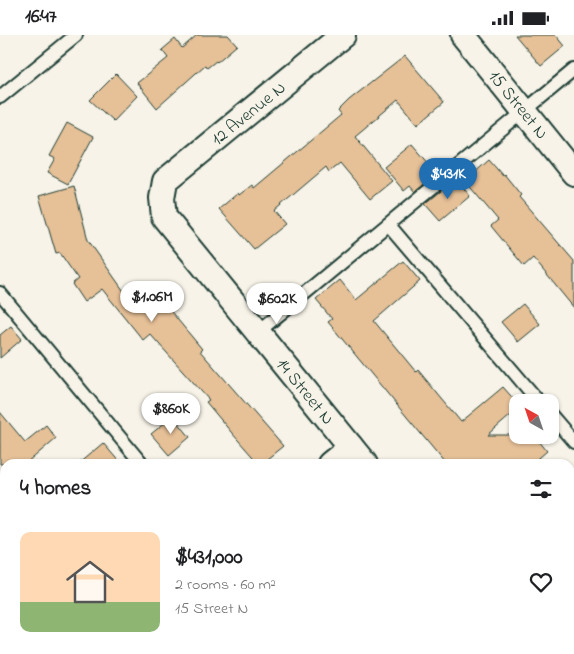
<!DOCTYPE html>
<html lang="en">
<head>
<meta charset="utf-8">
<style>
	:root { --surface:#fff; --page:#f2f2f2; --text:#202124; --muted:#757577; --accent:#1f6fb2 }
	body { margin:0; font-family:"Indie Flower",sans-serif; background:var(--page); color:var(--text); height:100vh; display:flex; flex-direction:column; font-size:19px; white-space:nowrap }
	* { box-sizing:border-box; margin:0 }
	p { font-size:16px; color:var(--muted) }
	.icon { flex:none; width:28px; height:28px; fill:none; stroke:currentColor; stroke-width:2; stroke-linecap:round; stroke-linejoin:round }
	.map { position:relative; flex:1; overflow:hidden }
	.details { position:absolute; left:0px; top:424px; width:575px; height:196px; display:flex; flex-direction:column; background:var(--surface); border-radius:15px 15px 0 0; box-shadow:0 1px 4px #0004 }
	.details>* { flex:none }
	.needle { width:32px; rotate:320deg }
	.tools { position:absolute; left:509px; top:359px; display:grid; gap:10px }
	.tools a { display:grid; place-items:center; width:50px; height:50px; border-radius:10px; background:var(--surface); box-shadow:0 1px 4px #0004; font-size:25px }
	.price { position:absolute; translate:-50% -42px; padding:0 11px; border-radius:18px; background:#fff; color:#222; font-size:16px; line-height:32px; filter:drop-shadow(0 1px 2px #0008) }
	.price::after { content:''; position:absolute; left:50%; top:30px; width:15px; height:11px; margin-left:-8px; background:inherit; clip-path:polygon(0 0,100% 0,50% 100%) }
	.price.selected { background:var(--accent); color:#fff }
	ul { padding:0; list-style:none }
	li { display:flex; align-items:center; gap:15px; height:125px; padding:0 20px }
	li span { display:grid; place-items:center; flex:none; width:140px; height:100px; border-radius:10px; color:#555 }
	li>.icon { margin-inline-start:auto }
	span .icon { width:60px; height:60px; fill:#fffc; stroke-width:1 }
	li b { font-size:21px }
	h2 { display:flex; justify-content:space-between; align-items:center; height:60px; padding:0 20px; font-size:21px }
	.status { display:flex; justify-content:space-between; align-items:center; height:35px; padding:0 25px; background:var(--surface); direction:ltr }
	.status svg { height:14px; fill:currentColor }
	.map>svg:first-child { display:block }
	.building { fill:#e6c097; stroke:#1f3d34 }
	.lines { fill:none; stroke-linecap:round; stroke-linejoin:round }
	.lane-casing { stroke:#1f3d34; stroke-width:16 }
	.street-casing { stroke:#1f3d34; stroke-width:28 }
	.secondary-casing { stroke:#1f3d34; stroke-width:31 }
	.lane { stroke:#f7f3e8; stroke-width:12 }
	.street { stroke:#f7f3e8; stroke-width:24 }
	.secondary { stroke:#f7f3e8; stroke-width:28 }
	.labels { text-anchor:middle; stroke-width:5; stroke-linejoin:round; paint-order:stroke }
	.street-label { font-size:18px; fill:#1f3d34; stroke:#f7f3e8 }
</style>
</head>
<body>
<div class="status"><b>16:47</b><svg viewBox="0 0 49 12"><path d="M0 12V9h3v3zM5 12V6h3v6zM10 12V3h3v9zM15 12V0h3v12zM26 1h20v11H26zM47 4h2v5h-2z"/></svg></div>
<div class="map">
<svg width="574" height="619" viewBox="0 0 574 619">
	<rect width="100%" height="100%" fill="#f7f3e8"/>
	<filter id="ink" filterUnits="userSpaceOnUse"><feTurbulence type="fractalNoise" baseFrequency=".02" numOctaves="2"/><feDisplacementMap in="SourceGraphic" scale="10" xChannelSelector="R" yChannelSelector="G"/><feConvolveMatrix kernelMatrix="1 2 1 2 8 2 1 2 1" color-interpolation-filters="sRGB"/></filter>
	<g filter="url(#ink)">
		<path class="building" d="M197,0H228L237,10L217,27L216,26L207,33L205,30L157,73L137,48L168,23L162,15L175,4L182,13Z
			M515,0H556L565,11L541,31Z
			M405,21L444,67L418,89L398,65L355,101L392,146L370,164L340,128L329,137L326,132L274,176L285,189L254,214L219,174L238,158L239,160L252,150L254,153L341,80L338,76L349,65Z
			M116,39L137,61L113,86L90,65Z
			M67,88L93,102L68,149L47,138L55,124L49,121Z
			M412,109L437,138L415,157L410,151L404,156L384,132Z
			M489,125L503,141L504,139L521,160L519,162L574,226V273L533,223L524,231L491,191L498,185L465,146Z
			M456,144L470,161L440,186L425,169Z
			M74,151L88,205L130,265L149,250L202,314L200,316L283,411L261,429H259L231,397L206,367L209,365L150,299L143,305L102,254L84,267L72,249L78,244L60,218L56,219L39,161Z
			M403,226L420,246L374,286L416,337L418,335L461,387L503,352L518,369V374L488,400H534L547,416L532,429H446L328,287L332,284L316,265L340,245L356,265Z
			M523,269L540,289L518,307L501,287Z
			M11,291L22,304L0,323V300Z
			M0,377L25,407L46,390L56,403L26,429H0Z
			M173,381L190,402L169,420L151,399Z
			M103,408L121,429H78Z"/>
		<g class="lines">
			<defs>
				<path id="lane" d="M0,62L76,0
					M388,189L540,368
					M0,258L142,429
					M258,297L574,35
					M550,379L574,407
					M297,615L300,619"/>
				<g id="street">
					<path id="s1" d="M343,0L165,146L162,163L164,182L365,429"/>
					<path id="s2" d="M463,0L574,138"/>
					<path d="M330,429L351,412"/>
					<path d="M523,615L526,619"/>
					<path d="M102,619L107,615"/>
				</g>
				<path id="secondary" d="M0,534L5,540
					M68,615L71,619"/>
			</defs>
			<use href="#lane" class="lane-casing"/>
			<use href="#street" class="street-casing"/>
			<use href="#secondary" class="secondary-casing"/>
			<use href="#lane" class="lane"/>
			<use href="#street" class="street"/>
			<use href="#secondary" class="secondary"/>
		</g>
	</g>
	<g class="labels">
		<g class="street-label">
			<text dy="6" stroke="none"><textPath href="#s2" startOffset="89">15 Street N</textPath></text>
			<text transform="translate(248 78) rotate(-39)" y="6">12 Avenue N</text>
			<text dy="6" stroke="none"><textPath href="#s1" startOffset="491">14 Street N</textPath></text>
		</g>
	</g>
</svg>
<div class="tools">
<a><svg class="needle" viewBox="-14 -14 28 28"><path d="M0-13l5 13h-10z" fill="#e53935"/><path d="M0 13l5-13h-10z" fill="#757577"/></svg></a>
</div>
<b class="price selected" style="left:448px;top:165px">$431K</b>
<b class="price" style="left:152px;top:288px">$1.06M</b>
<b class="price" style="left:277px;top:290px">$602K</b>
<b class="price" style="left:171px;top:400px">$860K</b>
<section class="details">
<h2>4 homes<svg class="icon" aria-label="filters" viewBox="0 0 24 24"><path d="M4 7h16M4 17h16"/><circle cx="9" cy="7" r="2"/><circle cx="15" cy="17" r="2"/></svg></h2>
<ul>
<li><span style="background:linear-gradient(#ffd9b3 70%,#8fb573 0)"><svg class="icon" aria-label="home" viewBox="0 0 24 24"><path d="M3 11l9-7 9 7M6 9v11h12V9"/></svg></span><div><b>$431,000</b><p>2 rooms · 60 m²</p><p>15 Street N</p></div><svg class="icon" aria-label="heart" viewBox="0 0 24 24"><path d="M12 20l-8-8c-3-5 5-10 8-4 3-6 11-1 8 4z"/></svg></li>
</ul>
</section>
</div>
</body>
</html>
